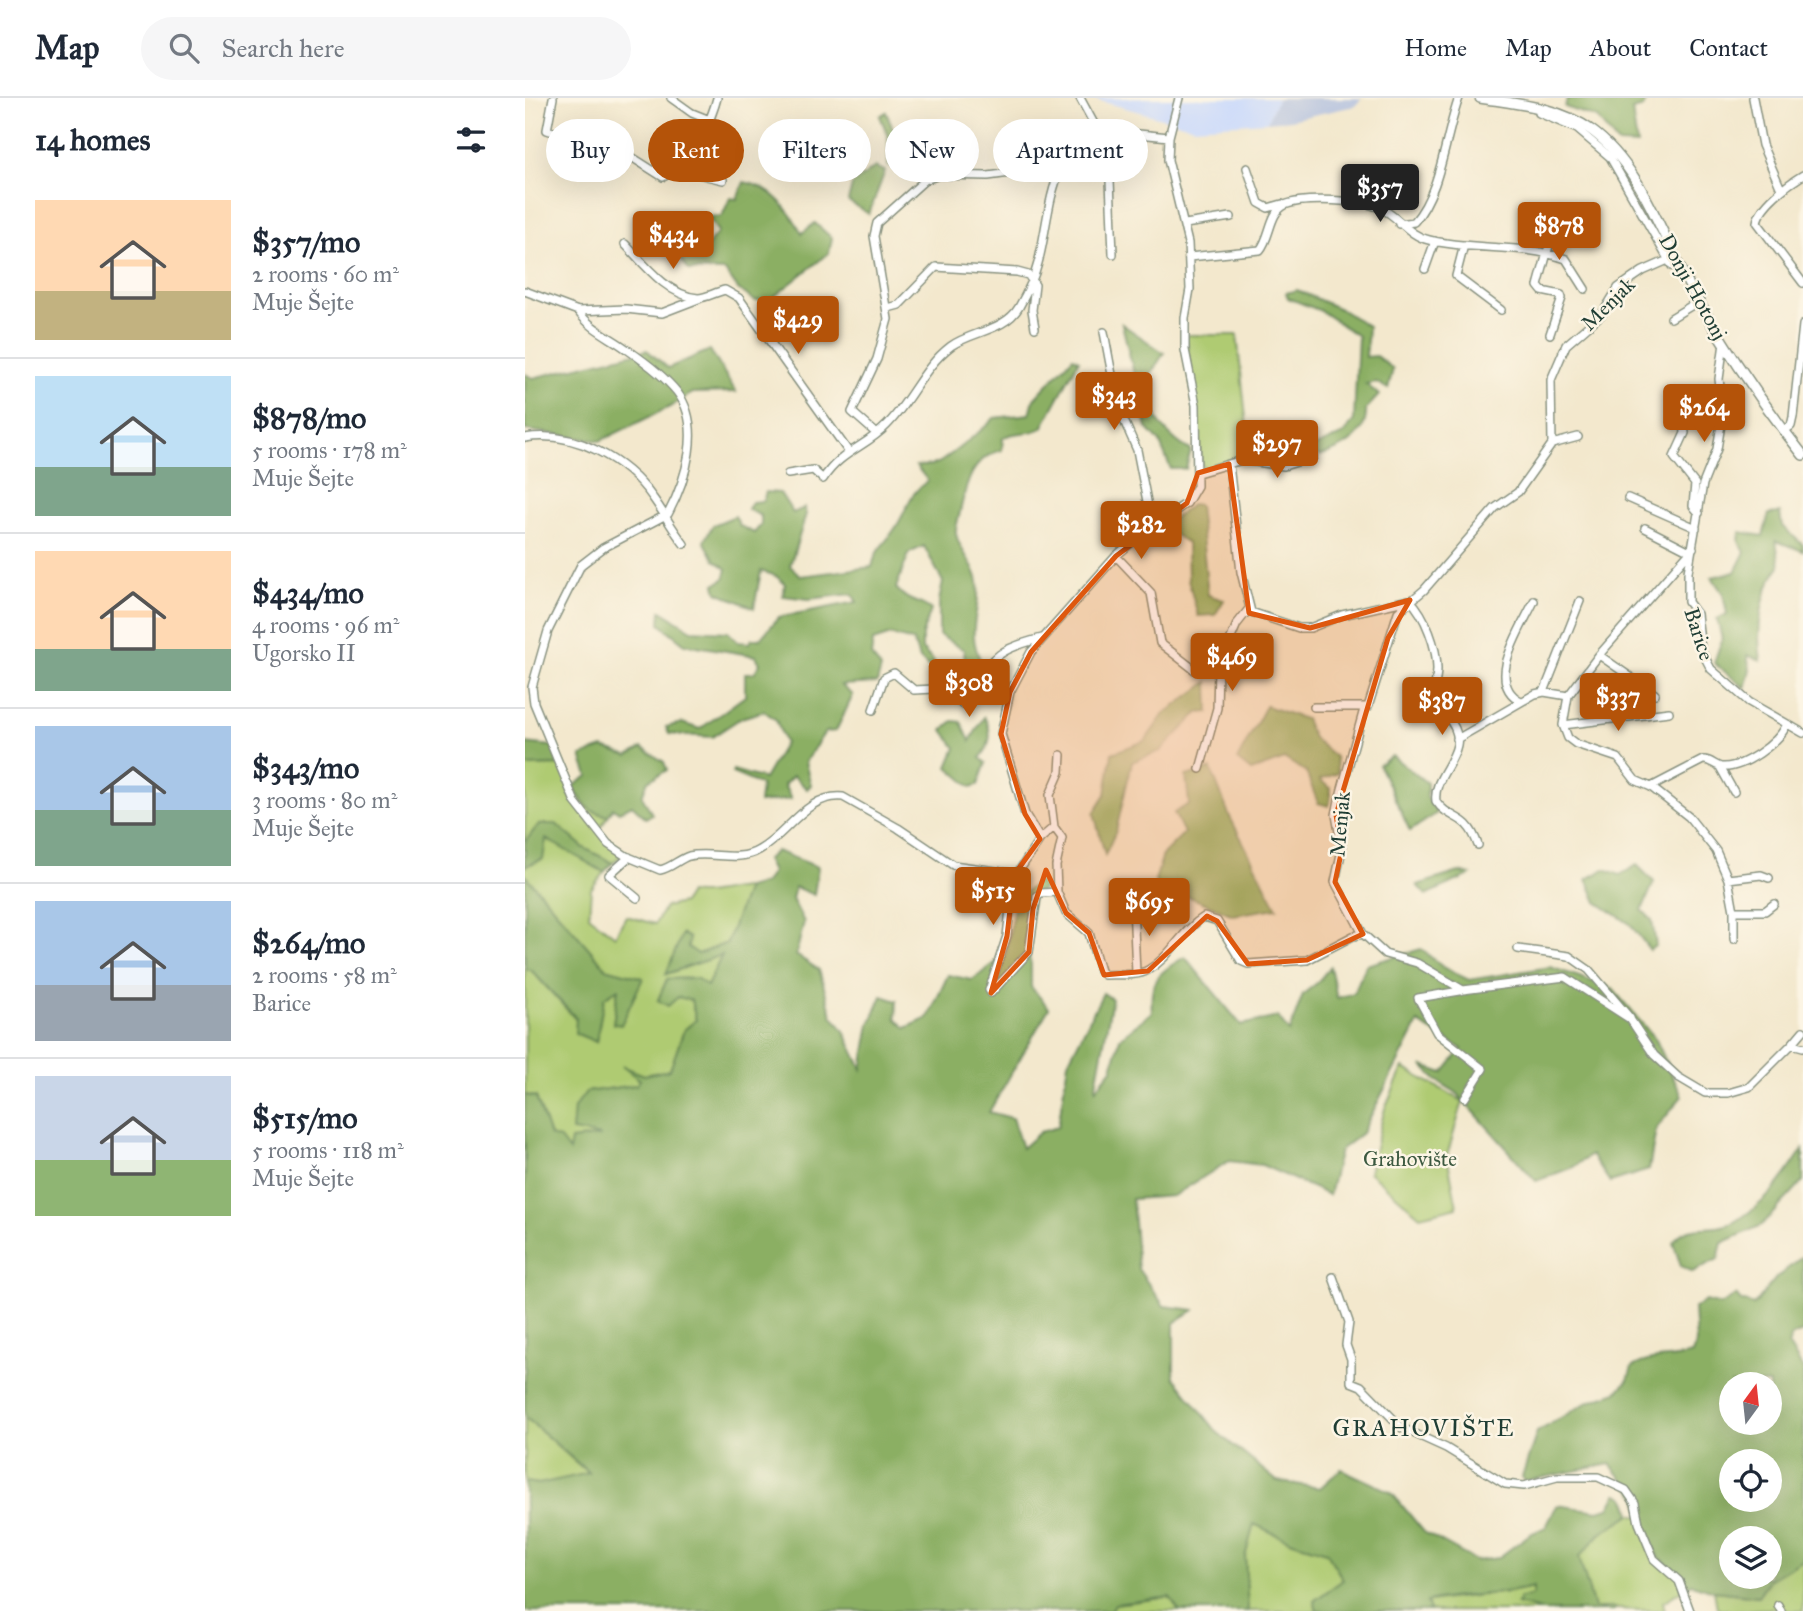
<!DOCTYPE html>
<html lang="en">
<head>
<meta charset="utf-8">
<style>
	:root { --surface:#fff; --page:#f6f6f7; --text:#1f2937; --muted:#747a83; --line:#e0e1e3; --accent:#b45309 }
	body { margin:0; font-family:"IM FELL Great Primer",serif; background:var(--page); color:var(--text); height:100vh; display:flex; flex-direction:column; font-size:26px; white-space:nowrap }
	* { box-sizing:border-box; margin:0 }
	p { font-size:23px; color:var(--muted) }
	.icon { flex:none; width:38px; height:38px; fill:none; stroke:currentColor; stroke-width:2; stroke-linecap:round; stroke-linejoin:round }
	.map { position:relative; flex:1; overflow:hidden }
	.drawer { display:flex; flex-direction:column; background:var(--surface); width:525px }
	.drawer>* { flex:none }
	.banner { position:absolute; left:21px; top:21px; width:665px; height:63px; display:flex; gap:14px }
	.needle { width:46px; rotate:15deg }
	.buttons { position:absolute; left:1194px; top:1274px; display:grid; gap:14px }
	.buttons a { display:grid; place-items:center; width:63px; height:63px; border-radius:50%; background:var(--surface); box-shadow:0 7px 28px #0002; font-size:35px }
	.price { position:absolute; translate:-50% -60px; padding:0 16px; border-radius:7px; background:var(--accent); color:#fff; font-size:23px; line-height:46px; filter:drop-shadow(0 2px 4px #0008) }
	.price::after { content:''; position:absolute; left:50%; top:42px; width:21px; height:16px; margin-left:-10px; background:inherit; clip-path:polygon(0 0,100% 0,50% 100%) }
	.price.selected { background:#222; color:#fff }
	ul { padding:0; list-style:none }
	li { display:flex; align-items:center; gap:21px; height:175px; padding:0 35px }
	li+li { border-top:2px solid var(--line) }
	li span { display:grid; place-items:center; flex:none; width:196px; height:140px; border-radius:0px; color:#555 }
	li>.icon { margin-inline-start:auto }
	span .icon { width:84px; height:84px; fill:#fffc; stroke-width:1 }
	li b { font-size:30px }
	h2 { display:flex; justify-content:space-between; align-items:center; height:84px; padding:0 35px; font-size:30px }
	.tag { padding:0 24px; border-radius:32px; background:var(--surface); box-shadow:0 7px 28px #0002; font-size:24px; line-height:63px }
	.tag.selected { background:var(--accent); color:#fff }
	header { display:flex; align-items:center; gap:42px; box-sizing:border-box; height:98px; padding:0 35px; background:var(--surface); border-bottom:2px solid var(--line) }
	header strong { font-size:33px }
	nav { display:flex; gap:38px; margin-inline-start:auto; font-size:24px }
	.search { width:490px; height:63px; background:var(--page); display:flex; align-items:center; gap:18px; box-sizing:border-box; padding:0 24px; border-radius:38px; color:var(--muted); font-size:26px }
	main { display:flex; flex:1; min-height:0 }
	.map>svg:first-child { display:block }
	.built { fill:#cddbfa }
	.industrial { fill:#b9c5de }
	.green { fill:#afcb72; stroke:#678453; stroke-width:2 }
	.forest { fill:#8baf64; stroke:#55764c; stroke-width:2; fill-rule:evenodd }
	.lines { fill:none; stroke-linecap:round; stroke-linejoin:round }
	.minor-casing { stroke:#899280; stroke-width:10 }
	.major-casing { stroke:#899280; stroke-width:12 }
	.minor { stroke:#fff; stroke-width:7 }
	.major { stroke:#fff; stroke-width:9 }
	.marked { fill:#de580e; fill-opacity:0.2; stroke:#de580e; stroke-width:5; stroke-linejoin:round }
	.labels { text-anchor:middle; stroke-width:5; stroke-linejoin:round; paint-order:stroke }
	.street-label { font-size:21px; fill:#1f3d34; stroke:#fcf5e5 }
	.park-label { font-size:21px; fill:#3c5940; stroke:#fcf5e5 }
	.quarter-label { font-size:24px; letter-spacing:2px; fill:#1f3d34; stroke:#fcf5e5 }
</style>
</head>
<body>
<header>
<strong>Map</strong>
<div class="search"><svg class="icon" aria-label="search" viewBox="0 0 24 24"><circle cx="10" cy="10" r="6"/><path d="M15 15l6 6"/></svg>Search here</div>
<nav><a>Home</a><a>Map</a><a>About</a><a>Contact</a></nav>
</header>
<main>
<section class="drawer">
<h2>14 homes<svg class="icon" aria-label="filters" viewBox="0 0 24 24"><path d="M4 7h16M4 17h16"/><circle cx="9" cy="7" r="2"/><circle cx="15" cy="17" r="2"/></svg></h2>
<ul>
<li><span style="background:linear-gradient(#ffd9b3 65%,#c2b280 0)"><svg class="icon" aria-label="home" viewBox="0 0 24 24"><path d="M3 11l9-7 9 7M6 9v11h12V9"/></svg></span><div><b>$357/mo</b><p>2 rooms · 60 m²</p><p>Muje Šejte</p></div></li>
<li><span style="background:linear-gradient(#bfe0f5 65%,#7fa58c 0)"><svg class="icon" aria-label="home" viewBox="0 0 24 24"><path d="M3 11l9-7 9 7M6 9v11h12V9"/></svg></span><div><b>$878/mo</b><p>5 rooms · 178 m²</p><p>Muje Šejte</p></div></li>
<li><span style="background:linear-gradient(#ffd9b3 70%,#7fa58c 0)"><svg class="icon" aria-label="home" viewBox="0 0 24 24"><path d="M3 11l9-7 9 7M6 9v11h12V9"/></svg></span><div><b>$434/mo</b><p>4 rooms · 96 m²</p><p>Ugorsko II</p></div></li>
<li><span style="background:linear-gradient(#a9c7e8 60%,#7fa58c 0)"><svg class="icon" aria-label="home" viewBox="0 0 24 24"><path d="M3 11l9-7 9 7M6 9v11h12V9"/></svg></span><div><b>$343/mo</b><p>3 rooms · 80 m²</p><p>Muje Šejte</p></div></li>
<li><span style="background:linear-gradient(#a9c7e8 60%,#9aa5b1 0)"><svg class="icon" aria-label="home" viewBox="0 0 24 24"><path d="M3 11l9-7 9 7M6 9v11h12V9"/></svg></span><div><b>$264/mo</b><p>2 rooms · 58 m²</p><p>Barice</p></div></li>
<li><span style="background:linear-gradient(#c9d6e8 60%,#8fb573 0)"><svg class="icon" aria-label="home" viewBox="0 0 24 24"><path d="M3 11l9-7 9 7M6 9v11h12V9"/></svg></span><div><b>$515/mo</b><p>5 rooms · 118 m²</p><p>Muje Šejte</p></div></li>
</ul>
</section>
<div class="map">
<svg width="1278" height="1513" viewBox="0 0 1278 1513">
	<rect width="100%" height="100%" fill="#fcf5e5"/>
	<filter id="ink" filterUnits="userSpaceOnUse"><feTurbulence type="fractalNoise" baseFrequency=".0143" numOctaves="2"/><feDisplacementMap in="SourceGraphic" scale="14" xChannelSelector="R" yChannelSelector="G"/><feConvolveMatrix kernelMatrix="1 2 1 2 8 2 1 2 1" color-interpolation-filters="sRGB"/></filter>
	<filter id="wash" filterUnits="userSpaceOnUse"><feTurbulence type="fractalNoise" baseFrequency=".00686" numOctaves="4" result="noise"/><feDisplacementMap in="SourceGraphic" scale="28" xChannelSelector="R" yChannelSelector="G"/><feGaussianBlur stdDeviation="1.57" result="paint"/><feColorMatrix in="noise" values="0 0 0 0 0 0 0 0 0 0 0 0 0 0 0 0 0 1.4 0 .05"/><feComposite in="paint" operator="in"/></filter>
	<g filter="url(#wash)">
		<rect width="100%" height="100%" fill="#f3e8cd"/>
		<path class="built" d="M564,0H753L742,24L669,29Z"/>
		<path class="industrial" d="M753,0H837L830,8L765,22L742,24Z"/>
		<path class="green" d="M661,237H712L725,357L679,370L676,366Z
			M34,667L65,712L83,718L73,733L98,756L88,765L59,750L31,726H14L0,744V668Z
			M20,740L79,774L66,791L64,818L90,838L101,818L130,826L140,809L158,805L164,795C180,799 203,791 222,790L202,845L173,856L163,849L157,836L142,876L197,856L182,889L171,880L142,881L133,902L153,899L166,902L171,922L159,932L145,972L119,977L100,970L115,982L111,987L61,994L80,1038L44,1054L25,1038L11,999L0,997V871L6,872L71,944L79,900L93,891L88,926L117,880L81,871L0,778V768L18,761Z
			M878,970L938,1003L922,1058L932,1109L895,1118L844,1074L860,1010Z
			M0,1319L64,1376L14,1386L0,1384Z
			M1106,1416L1117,1419L1133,1458L1159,1480L1162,1489L1138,1504L1140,1513L1069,1510L1054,1459L1075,1436Z
			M728,1425L765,1443L802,1454L818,1482L789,1503L792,1513H723L720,1459Z
			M1278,1462V1513H1260L1259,1510L1206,1513L1192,1510L1189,1493L1233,1498L1244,1482Z
			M1009,1489L1008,1497L992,1506L1019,1513H905L901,1505C937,1497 973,1498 1009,1489Z
			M645,1499L654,1513H586L589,1506Z"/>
		<path class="forest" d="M1042,0H1120L1119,9L1107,12L1112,47L1093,46L1072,20L1040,9Z
			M361,14L368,31L445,34L443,70L373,72L363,68V38L355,18Z
			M350,69L360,73L344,116L323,103L327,87Z
			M219,84C247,88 264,112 277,135L290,125L307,140L304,155L246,201L230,203L213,191L200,173L164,172L151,155L179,152L193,134L183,119L197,118L205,100L212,101Z
			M772,192L815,211L843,228L841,259L851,258L868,271L863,291L851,284L841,286L854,297L841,311C843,339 817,351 794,358L784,351L819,336L829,322L833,238L796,213L763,200L761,195Z
			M597,226L639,255L623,280C632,293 626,303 631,317C634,329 655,348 666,352L661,371H646L634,343L622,330Z
			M122,252L143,270L185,252L211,294L167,295L145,309L75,343L0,332V276L8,280Z
			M548,259L554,262L517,330C504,338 489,332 478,340L477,352C446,360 441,387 435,414C434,420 430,429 431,435C433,452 451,467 453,484C456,514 440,531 456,563L442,592L439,552L414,537V503L418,484L399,448L384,455L371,490C385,507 394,501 406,512L397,537V551L409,564L404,570L394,560L388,543L366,537L348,543L346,558L356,570L352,585L316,587L328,597L311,633L300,634L280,664L286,687L282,691L268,678L259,687L266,701L234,705L236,687L207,675L208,672L239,681L260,645L251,622L239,613L216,620L187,639L144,636L141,629L157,625L175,631L220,598V575H229L235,566L231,558L160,546L135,526L136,513L167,532L203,534L213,544L224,545L227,541H235L254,519L332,504L327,496L284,501L258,498L260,486L251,478L236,473L229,510L192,494L190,486L199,481L202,471L190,462L179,443L188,427L210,418L215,428L229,435L236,427V418L223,411L227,404L238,403L241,394L255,395L268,415L279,410L281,416L265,468L276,478L347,469C352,448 358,449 369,432C382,414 383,395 403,383L391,368C397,368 407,368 413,365C421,361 465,326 469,320L505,316L509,301Z
			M667,406L674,407L683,497L699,502L690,517L673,518L663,482L662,445L638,429Z
			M1255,415L1257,428L1278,447V453L1251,443L1255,468C1236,491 1231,533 1236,562L1222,557L1225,572L1220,590L1189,565L1197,541L1192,521L1202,516L1198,496L1187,479L1210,474L1220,454L1214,444L1215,434L1238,438L1244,416Z
			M683,584L684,614L673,615L636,653L607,664L591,733L580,757L569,715L581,696L587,655L620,643L639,616Z
			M741,608L780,621L788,640L810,659L813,675L795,682L806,691L804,708L793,705L781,674L760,661L726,673L712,662Z
			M459,619C468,633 466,648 455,660L461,665L453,687L446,689L423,669L431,650L418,632L428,623L436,624L445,643Z
			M0,645L27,648L34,667L0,668Z
			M78,650L103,658L117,650L139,664L142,672L123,683L117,698L127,716L121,720L107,707L94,714L88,710L83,718L65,712L47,689L63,678L56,658Z
			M867,658L902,685V699L912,715L885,733L854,667Z
			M686,671L705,719L752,810L708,817L665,799L641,796L630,783L638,756L659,735L649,715L664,706L661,678Z
			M14,726H31L59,750L88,765L79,774L21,741L18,761L0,768V744Z
			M251,753L293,769L289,797L270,789L267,801L279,824L271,857L294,872L307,917L319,933L337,971L345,926L357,898L372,903L371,920L381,930L403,920L423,877L447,882L481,857L490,803L513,783L519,791L508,797L500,842L506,866V889L524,910L464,1014L487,1020L497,1050L515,1034L533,1029L543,964L578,895L587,901L570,992L587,971L595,940L627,914C624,882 633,874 660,859L716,927L753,919L764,934L778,896L792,885L805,869L812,900L829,895L841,867L896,851L919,870L944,882L1025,869L1087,890L1131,942L1157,998L1131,1031L1124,1072L1085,1084L1066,1057L1048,1069L1011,1083L932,995L911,982L898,968L918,975L937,951L893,925L837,1035L815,1052L804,1097L737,1067L704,1063L648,1098L607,1101L613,1171L639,1208L669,1212L649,1225V1279L693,1335L752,1383L795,1390L816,1371L866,1394L899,1434L951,1463L973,1460L1005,1436L1021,1429L1032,1407L1073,1413L1084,1410L1092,1396C1103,1399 1104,1406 1106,1416L1075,1436L1054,1459L1069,1510H1090L1089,1513H1019L992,1506L995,1500L1008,1497V1489C973,1498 937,1496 902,1504L905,1513H792L789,1503L818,1482L802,1454L765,1443L729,1426L720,1459L723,1513H654L645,1499L590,1506L586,1513H0V1384L14,1386L64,1375L0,1319V997L11,999L25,1038L35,1041L44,1053L46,1042L76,1038L47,1033L49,1010L61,994L111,987L115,982L97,968L119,977L145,972L159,932L171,922L166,902L153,899L143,908L133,902L142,881L171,880L182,888L197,857L141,876L157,836L164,840L163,849L173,856L202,845L222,790L240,785L247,774L241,762Z
			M1112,767L1129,784L1117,812L1127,822L1131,847L1125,852L1105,826L1072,804L1062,781L1080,771L1095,777Z
			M934,774L945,777L901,797L892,787Z
			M0,777L81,870L118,880L96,927L88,926L93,891L79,900L71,944L50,935L51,920L6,872L0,871Z
			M1278,1051V1083L1237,1127L1197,1145L1193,1161L1167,1174L1156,1168L1148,1144C1164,1122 1187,1135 1207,1125C1241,1107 1258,1082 1278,1051Z
			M1278,1158V1234L1267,1238L1263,1247L1278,1271V1462L1244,1482L1233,1498L1189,1493L1167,1486L1162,1489L1159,1480L1133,1458L1122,1437L1112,1398L1085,1366L1000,1383L997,1379L1012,1334L1063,1304L1092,1294L1103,1282L1107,1269C1126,1258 1146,1262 1167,1256L1171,1244L1169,1210L1181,1203L1196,1207L1211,1197L1216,1203L1229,1207L1251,1180ZM1206,1286H1244V1325H1206ZM1206,1363H1244V1402H1206ZM1206,1440H1244V1479H1206Z"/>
	</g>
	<g filter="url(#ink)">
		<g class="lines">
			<defs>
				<path id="minor" d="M28,0L22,32C40,40 60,25 75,49H91L138,79C144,75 152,73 158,68C170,59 188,16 192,0
					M146,0L167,15L187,23
					M555,0L574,35
					M1228,0L1237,47L1256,91
					M1014,9V15L1052,31L1085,59L1147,168L1156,171
					M583,33L588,156
					M158,68L164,74L198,82
					M722,70L734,105L743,110L757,106
					M1278,77C1263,86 1235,107 1232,124L1278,185
					M660,126L706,119
					M874,126L889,124C916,94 920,38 934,0
					M100,146C119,166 143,198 173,200C181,200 191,194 200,192L214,200L323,353
					M939,147L931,178L976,212
					M664,159L735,152C746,139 744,115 760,107C778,99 838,102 855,110C874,118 882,137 904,142C950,153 996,145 1041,161L1060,191
					M900,171L910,143
					M0,193L53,213L101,211L137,215L176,200
					M363,210L374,207L411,169L492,174L503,177L510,187L507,212L510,230
					M53,213C65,231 86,239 103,252C119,263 140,279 152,294C178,328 161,382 143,416L78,450L56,467L23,533L7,589L9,605L50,704L83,746L101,758L135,772C146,770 154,761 164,758C187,753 213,765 234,752C263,736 281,696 318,699L373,730L428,767L492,776L515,741L529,729L537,740L531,768L532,794L541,815L564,835L575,873L579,877C592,876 612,879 623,872C646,859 657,832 679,819L692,823L716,863L723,866L782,862L828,838L838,836
					M1146,220L1174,203
					M579,234L593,309L612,352L627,429
					M1025,236L1037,200L1036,197L1017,193L1013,188L1028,133
					M1199,245L1194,281L1198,314L1192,351L1178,386L1163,474V504L1172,516L1176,552L1186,571L1224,604L1278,635
					M1158,315L1160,335L1149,359L1170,386L1168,408L1174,415
					M1260,332L1266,328L1268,319L1278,227
					M352,336L327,314L352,261L363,221L349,138L352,125L400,82L414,77L463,78L516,71L542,58
					M0,340C48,332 101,361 128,400C139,415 147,431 159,446
					M1027,346L1053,339
					M704,366L716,474L726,514L774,530H785L817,517L884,502
					M673,375L717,362L759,368L788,359
					M263,376L288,372L298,381C316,353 341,349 362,327C386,303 398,269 426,248C447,233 480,233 494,209C502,195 509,181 513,165C526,119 522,44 583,33L644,39
					M1103,400L1171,430
					M1120,430L1165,453
					M1168,450L1074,557L1043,598L1038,627L1043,640L1051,646L1093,660L1110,682L1126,689L1164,719L1191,753L1203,781L1209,813V841
					M591,458L626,495L635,545L671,573L693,571
					M885,502C900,517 912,549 912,571C912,580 908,590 911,599C916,616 936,627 932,647C928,667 908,683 911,703C925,724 941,713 953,747
					M1074,557L1130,596
					M1019,594L1055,503
					M996,603C958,584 998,528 1009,503
					M789,609H843L873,514L899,492L970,410L993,394L1027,346L1026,282L1041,247L1077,216L1093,190L1118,173L1143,162
					M839,611L814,702L811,717L817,751L810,784L838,836L860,856L892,865L938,892L1040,879L1105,921L1129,957L1153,979L1180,995H1203L1224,989L1267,946L1278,949
					M348,612L359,580L369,575L389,592L410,591L440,607C470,564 458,555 517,540
					M1038,627L1144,614
					M932,641L1010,596L1019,594L1043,598
					M1195,669L1209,694
					M675,671L692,610L693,571L712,526L723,512
					M1126,689L1178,662C1186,661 1190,669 1198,669C1219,670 1253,645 1261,628
					M529,729L525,697L535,674L536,657
					M515,741L500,716L476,636L485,594L506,554L591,458L620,433L662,405L672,388L671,307L660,252V220L665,191L663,145L643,62L644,39L654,0
					M104,759L84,777L112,800
					M489,777L482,838L464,892L466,895L504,854L512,798L516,795L532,794
					M1203,781L1236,777L1244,780
					M608,806L611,875
					M1209,813H1240L1249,806
					M993,851L1044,858L1064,872L1105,920
					M935,893L893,900L912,935L958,971L940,1000
					M1267,946L1278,933
					M808,1179L824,1224L821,1247L826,1261V1284L836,1288L877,1330L921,1350L980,1386L999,1388L1032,1379H1073L1101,1392L1110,1405L1114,1425L1129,1461L1154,1483L1165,1513
					M1253,1507L1256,1513"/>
				<path id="major" d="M955,0C993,6 1034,9 1066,32C1117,69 1136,137 1165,189C1198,247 1236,304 1278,357"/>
			</defs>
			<use href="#minor" class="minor-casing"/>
			<use href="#major" class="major-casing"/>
			<use href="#minor" class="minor"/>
			<use href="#major" class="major"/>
		</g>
	</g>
	<path class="marked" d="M704,366L724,515L785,530L885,502L863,540L811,717L817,751L810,784L838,836L782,862L723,866L692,823L682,818L623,873L579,877L564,835L541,815L521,772L508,811L504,854L466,895L482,838L489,777L515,741L500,716L476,636L485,594L506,554L591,458L662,405L673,375Z"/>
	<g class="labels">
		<g class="street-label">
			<text transform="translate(1168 189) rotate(61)" y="7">Donji Hotonj</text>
			<text transform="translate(1083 206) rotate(-45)" y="7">Menjak</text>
			<text transform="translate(1174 536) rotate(72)" y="7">Barice</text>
			<text transform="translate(815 726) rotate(-85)" y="7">Menjak</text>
		</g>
		<g class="park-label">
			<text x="885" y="1068">Grahovište</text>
		</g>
		<g class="quarter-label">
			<text x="899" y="1338">GRAHOVIŠTE</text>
		</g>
	</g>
</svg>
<div class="buttons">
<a><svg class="needle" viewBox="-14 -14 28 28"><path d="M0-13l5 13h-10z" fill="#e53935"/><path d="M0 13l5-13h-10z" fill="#747a83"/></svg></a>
<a><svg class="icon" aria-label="locate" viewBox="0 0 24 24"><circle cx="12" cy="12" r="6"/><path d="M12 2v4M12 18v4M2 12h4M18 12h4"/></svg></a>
<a><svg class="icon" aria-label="layers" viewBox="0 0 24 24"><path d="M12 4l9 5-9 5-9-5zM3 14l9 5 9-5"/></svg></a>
</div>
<b class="price selected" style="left:855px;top:126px">$357</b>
<b class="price" style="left:1034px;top:164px">$878</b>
<b class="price" style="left:148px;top:173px">$434</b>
<b class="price" style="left:273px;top:258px">$429</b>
<b class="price" style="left:589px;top:334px">$343</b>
<b class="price" style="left:1179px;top:346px">$264</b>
<b class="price" style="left:752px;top:382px">$297</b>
<b class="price" style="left:616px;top:463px">$282</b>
<b class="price" style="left:707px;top:595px">$469</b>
<b class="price" style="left:444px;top:621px">$308</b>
<b class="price" style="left:1093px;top:635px">$337</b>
<b class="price" style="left:917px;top:639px">$387</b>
<b class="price" style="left:468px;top:829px">$515</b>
<b class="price" style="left:624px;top:840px">$695</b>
<div class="banner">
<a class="tag">Buy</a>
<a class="tag selected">Rent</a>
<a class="tag">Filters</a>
<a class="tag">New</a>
<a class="tag">Apartment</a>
</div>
</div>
</main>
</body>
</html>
